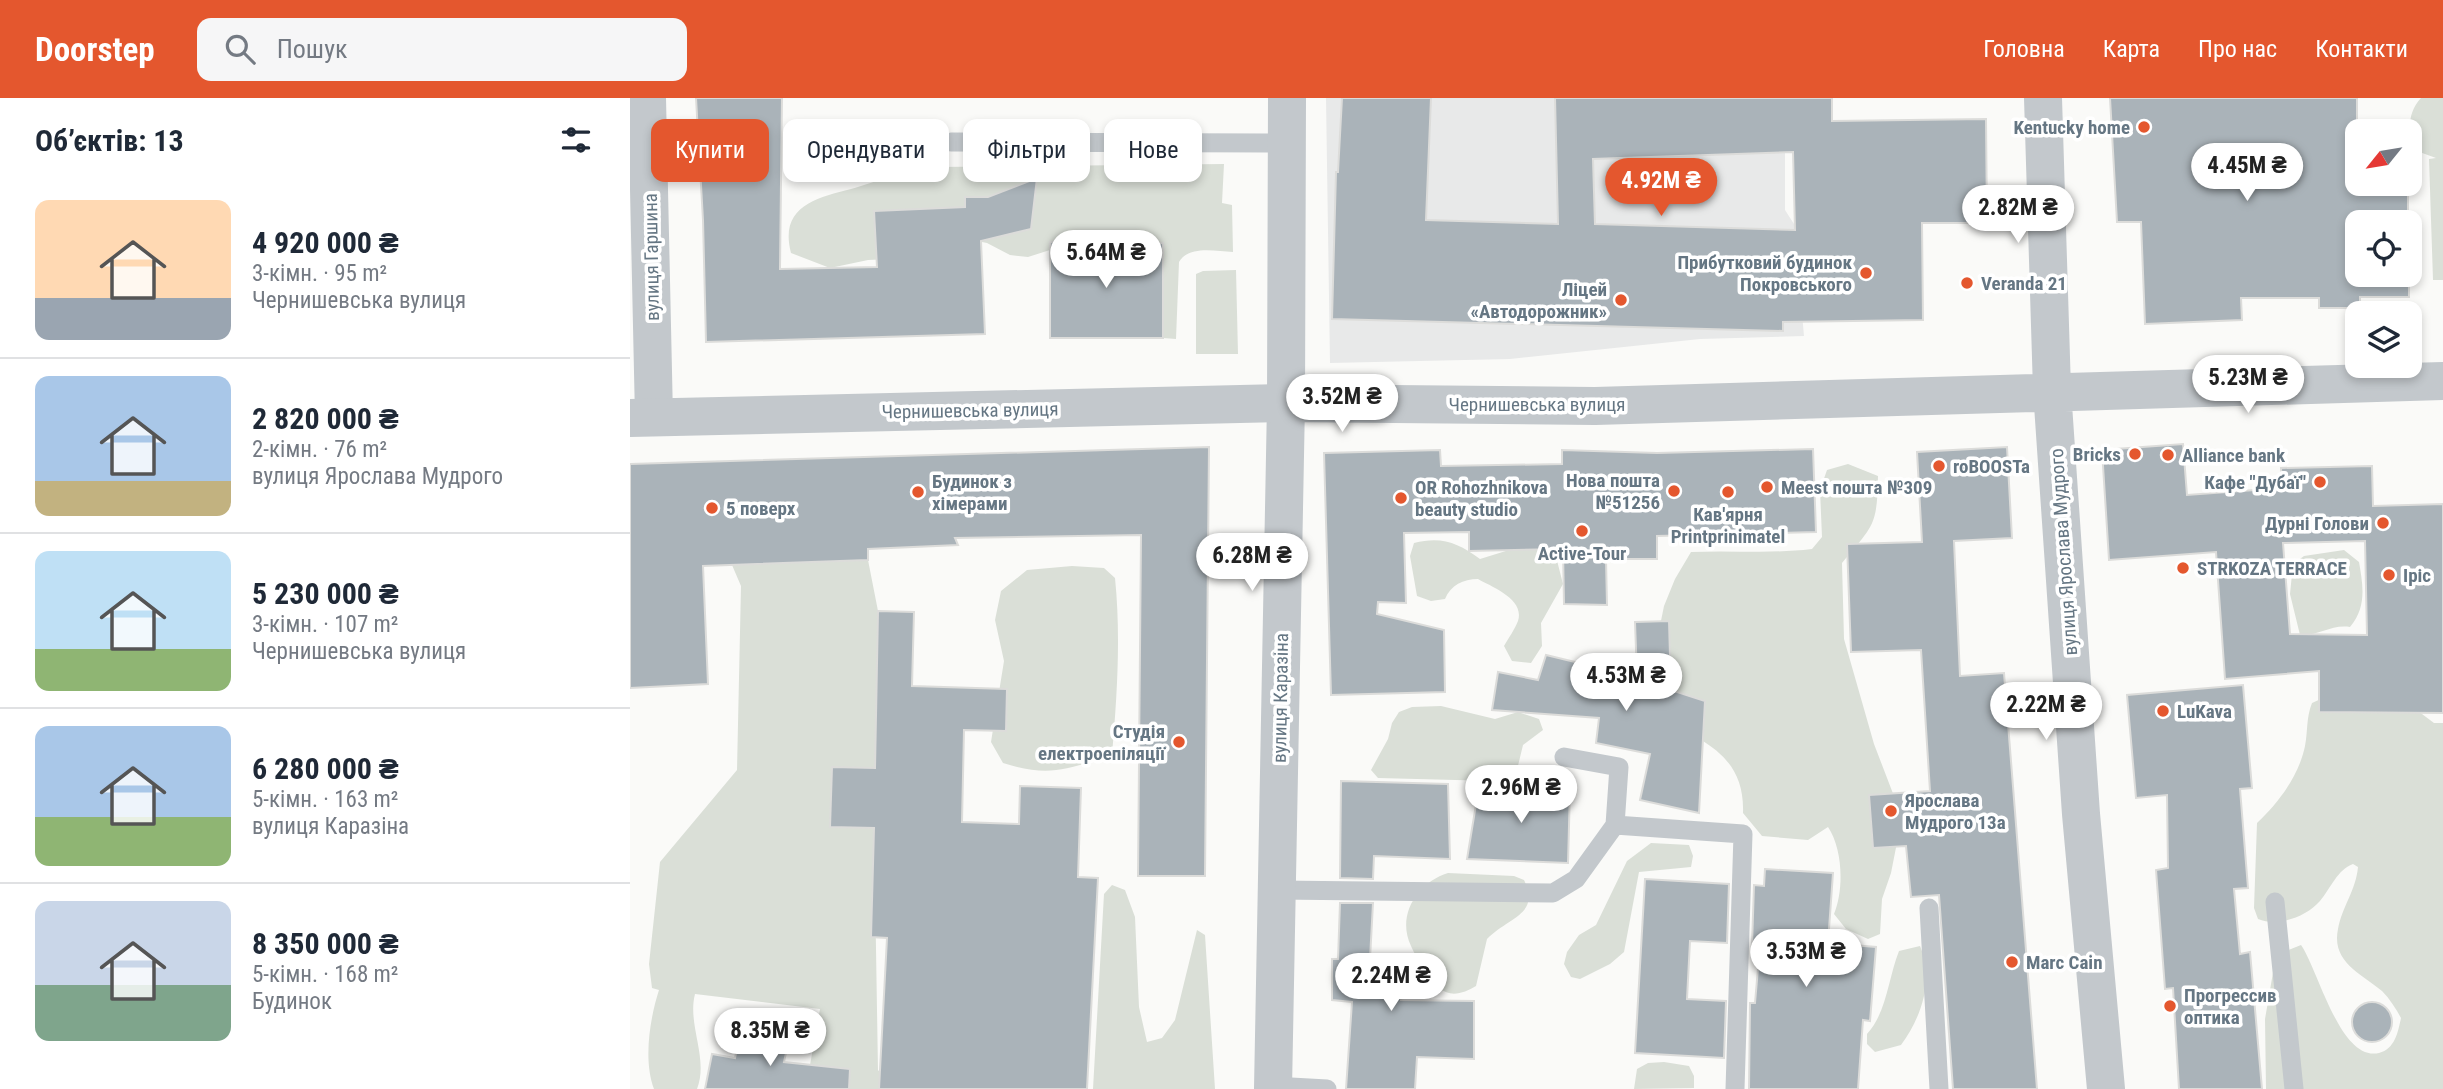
<!DOCTYPE html>
<html lang="uk">
<head>
<meta charset="utf-8">
<style>
	:root { --surface:#fff; --page:#f6f6f7; --text:#1f2937; --muted:#747a83; --line:#e0e1e3; --accent:#e4572e }
	body { margin:0; font-family:"Roboto Condensed",sans-serif; background:var(--page); color:var(--text); height:100vh; display:flex; flex-direction:column; font-size:26px; white-space:nowrap }
	* { box-sizing:border-box; margin:0 }
	p { font-size:23px; color:var(--muted) }
	.icon { flex:none; width:38px; height:38px; fill:none; stroke:currentColor; stroke-width:2; stroke-linecap:round; stroke-linejoin:round }
	.map { position:relative; flex:1; overflow:hidden }
	.panel { display:flex; flex-direction:column; background:var(--surface); width:630px }
	.panel>* { flex:none }
	.top-card { position:absolute; left:21px; top:21px; width:665px; height:63px; display:flex; gap:14px }
	.needle { width:46px; rotate:240deg }
	.controls { position:absolute; left:1715px; top:21px; display:grid; gap:14px }
	.controls a { display:grid; place-items:center; width:77px; height:77px; border-radius:14px; background:var(--surface); box-shadow:0 4px 10px #0003; font-size:35px }
	.price { position:absolute; translate:-50% -60px; padding:0 16px; border-radius:24px; background:#fff; color:#222; font-size:23px; line-height:46px; filter:drop-shadow(0 2px 4px #0008) }
	.price::after { content:''; position:absolute; left:50%; top:42px; width:21px; height:16px; margin-left:-10px; background:inherit; clip-path:polygon(0 0,100% 0,50% 100%) }
	.price.current { background:var(--accent); color:#fff }
	ul { padding:0; list-style:none }
	li { display:flex; align-items:center; gap:21px; height:175px; padding:0 35px }
	li+li { border-top:2px solid var(--line) }
	li span { display:grid; place-items:center; flex:none; width:196px; height:140px; border-radius:14px; color:#555 }
	li>.icon { margin-inline-start:auto }
	span .icon { width:84px; height:84px; fill:#fffc; stroke-width:1 }
	li b { font-size:30px }
	h2 { display:flex; justify-content:space-between; align-items:center; height:84px; padding:0 35px; font-size:30px }
	.tag { padding:0 24px; border-radius:14px; background:var(--surface); box-shadow:0 4px 10px #0003; font-size:24px; line-height:63px }
	.tag.current { background:var(--accent); color:#fff }
	header { display:flex; align-items:center; gap:42px; box-sizing:border-box; height:98px; padding:0 35px; background:var(--accent); color:#fff }
	header strong { font-size:33px }
	nav { display:flex; gap:38px; margin-inline-start:auto; font-size:24px }
	.search { width:490px; height:63px; background:var(--page); display:flex; align-items:center; gap:18px; box-sizing:border-box; padding:0 24px; border-radius:14px; color:var(--muted); font-size:26px }
	main { display:flex; flex:1; min-height:0 }
	.map>svg:first-child { display:block }
	.built { fill:#e8e9e9 }
	.green { fill:#dadfd7 }
	.building { fill:#aab3b9; stroke:#dcdcda; stroke-width:2; fill-rule:evenodd }
	.lines { fill:none; stroke-linecap:round; stroke-linejoin:round }
	.service { stroke:#c3c8cc; stroke-width:19 }
	.minor { stroke:#c3c8cc; stroke-width:38 }
	.tertiary { stroke:#c3c8cc; stroke-width:38 }
	.poi-dot { fill:#e4572e; stroke:#fff; stroke-width:2.5 }
	.labels { text-anchor:middle; stroke-width:7; stroke-linejoin:round; paint-order:stroke }
	.poi-label { font-size:19px; font-weight:bold; fill:#657683; stroke:#fff; text-anchor:start }
	.street-label { font-size:19px; fill:#657683; stroke:#fff }
</style>
</head>
<body>
<header>
<strong>Doorstep</strong>
<div class="search"><svg class="icon" aria-label="search" viewBox="0 0 24 24"><circle cx="10" cy="10" r="6"/><path d="M15 15l6 6"/></svg>Пошук</div>
<nav><a>Головна</a><a>Карта</a><a>Про нас</a><a>Контакти</a></nav>
</header>
<main>
<section class="panel">
<h2>Об’єктів: 13<svg class="icon" aria-label="filters" viewBox="0 0 24 24"><path d="M4 7h16M4 17h16"/><circle cx="9" cy="7" r="2"/><circle cx="15" cy="17" r="2"/></svg></h2>
<ul>
<li><span style="background:linear-gradient(#ffd9b3 70%,#9aa5b1 0)"><svg class="icon" aria-label="home" viewBox="0 0 24 24"><path d="M3 11l9-7 9 7M6 9v11h12V9"/></svg></span><div><b>4 920 000 ₴</b><p>3-кімн. · 95 m²</p><p>Чернишевська вулиця</p></div></li>
<li><span style="background:linear-gradient(#a9c7e8 75%,#c2b280 0)"><svg class="icon" aria-label="home" viewBox="0 0 24 24"><path d="M3 11l9-7 9 7M6 9v11h12V9"/></svg></span><div><b>2 820 000 ₴</b><p>2-кімн. · 76 m²</p><p>вулиця Ярослава Мудрого</p></div></li>
<li><span style="background:linear-gradient(#bfe0f5 70%,#8fb573 0)"><svg class="icon" aria-label="home" viewBox="0 0 24 24"><path d="M3 11l9-7 9 7M6 9v11h12V9"/></svg></span><div><b>5 230 000 ₴</b><p>3-кімн. · 107 m²</p><p>Чернишевська вулиця</p></div></li>
<li><span style="background:linear-gradient(#a9c7e8 65%,#8fb573 0)"><svg class="icon" aria-label="home" viewBox="0 0 24 24"><path d="M3 11l9-7 9 7M6 9v11h12V9"/></svg></span><div><b>6 280 000 ₴</b><p>5-кімн. · 163 m²</p><p>вулиця Каразіна</p></div></li>
<li><span style="background:linear-gradient(#c9d6e8 60%,#7fa58c 0)"><svg class="icon" aria-label="home" viewBox="0 0 24 24"><path d="M3 11l9-7 9 7M6 9v11h12V9"/></svg></span><div><b>8 350 000 ₴</b><p>5-кімн. · 168 m²</p><p>Будинок</p></div></li>
</ul>
</section>
<div class="map">
<svg width="1813" height="991" viewBox="0 0 1813 991">
	<rect width="100%" height="100%" fill="#fafaf8"/>
	<path class="built" d="M696,0H1155V112L1164,126L1174,238L1070,241L880,261L700,265Z"/>
	<path class="green" d="M1791,0H1813V182H1803L1799,61L1806,60L1784,52C1778,34 1777,15 1791,0Z
		M594,66L592,105L602,107L603,154C585,153 559,147 549,164L546,241L533,240L532,145H442L398,159L380,157L357,145L342,142L260,161L238,162L200,170L161,155C149,109 185,100 221,91C233,88 246,82 258,81C276,80 296,83 307,69Z
		M606,172L608,256H566V176L573,173Z
		M1218,366L1248,378C1247,429 1244,426 1212,465L1214,541L1244,646L1272,719L1261,775L1252,801L1250,836L1238,841L1216,831L1204,816C1214,792 1213,751 1198,729L1178,742L1132,738L1113,715C1115,660 1077,644 1034,622L1020,577L1034,508L1045,481L1061,454C1102,452 1142,456 1182,451L1192,439L1190,392L1197,372Z
		M921,439L933,486L911,525L912,548L901,565L882,563L874,548C878,541 885,531 888,523C895,501 862,489 848,481C833,481 821,487 815,501L801,503L787,498L780,458L784,445C812,438 828,445 850,461Z
		M1714,452L1729,464C1733,487 1737,509 1720,529C1702,526 1689,538 1670,537L1660,496L1663,466L1674,458Z
		M238,462L248,513L244,727L248,973L262,961L323,991H189L192,968L180,967L190,911L65,896C57,927 79,960 67,991H24C13,962 20,920 29,892L22,890L19,866L30,764L107,672L111,488L102,467Z
		M442,468L474,470L485,480C491,539 487,599 482,657C437,671 420,680 373,665L361,644L374,563L365,522L371,493L397,472Z
		M1704,595L1784,610L1804,625H1813V991H1636L1635,921L1646,857L1671,847C1689,873 1710,964 1749,955C1765,951 1768,934 1771,920C1766,911 1760,901 1752,893C1732,876 1701,864 1708,831C1712,809 1726,792 1728,769L1723,766C1707,772 1701,790 1690,803C1676,819 1648,829 1628,821L1624,810L1627,725C1648,705 1669,678 1675,648C1678,633 1676,620 1682,605Z
		M811,608L865,621L888,614L909,621L913,632L893,647L886,676L864,683L748,680L741,672L758,641L762,625L769,614L782,609Z
		M1021,745L1059,747L1063,758L1061,769L1009,774L994,854L980,866L950,881L941,879L934,866L937,854L949,837L966,827L997,763Z
		M818,775L884,778L894,782C911,817 878,819 857,841L846,888C834,895 821,900 809,890C800,877 787,863 781,848C766,817 788,784 818,775Z
		M482,787L495,792L505,819L509,909L517,944L532,940L545,922L567,832L575,837L585,991H463L474,796Z
		M1290,848C1305,881 1291,920 1271,947L1245,954L1237,946V936C1257,914 1258,881 1269,853Z
		M1034,964L1059,968L1064,978V990L1004,991L1007,971L1018,965Z"/>
	<path class="building" d="M66,0H152L150,171L247,169L244,113L335,109V99H358L407,80L401,131L351,143L355,236L76,244L73,122Z
		M712,0H801L796,122L928,126L925,0H1202V23L1356,21L1357,125H1292L1293,222L1153,224V233L702,221L706,74H708ZM1163,54L1165,132L965,126L963,61Z
		M1480,0H1727V86H1778V124H1727V177H1779V199H1730V210H1689V200H1611L1612,222L1515,226L1511,124H1487Z
		M420,144L533,145V240H420Z
		M1553,346L1557,397L1652,390L1651,370L1742,368L1743,408L1813,406V615L1689,614V573L1595,581L1586,454L1479,462L1472,352ZM1735,443L1737,537L1660,536L1653,445Z
		M579,349L575,778H508L511,437L325,440L328,447L238,451V462L73,468L78,586L0,590V366Z
		M1377,349L1382,440L1324,443L1330,578L1374,575L1407,991H1323L1309,797L1281,799L1276,748L1243,750L1239,697L1300,693L1291,552L1221,554L1217,446L1292,444L1287,354Z
		M1183,351L1186,434L1027,438V461H976L977,507L934,506L933,451L839,453V434L774,435L776,505L748,504L747,516L814,532L815,594L701,597L694,355L810,352L811,368L932,366V352L1027,355Z
		M248,513L284,514L282,588L377,591L376,633L334,632L332,724L389,726L390,688L451,690L448,779L468,780L457,991H249L257,840L241,839L244,730L200,729L202,669L245,670Z
		M1039,523L1041,592L1075,603L1069,715L1010,702L1020,656L966,645L969,620L862,612L868,574L908,582L916,557L1007,579L1005,524Z
		M1613,587L1622,690L1610,691L1618,790L1604,791L1610,856L1620,854L1632,991H1549L1543,890L1535,891L1526,772L1538,770L1537,697L1506,700L1497,597Z
		M711,683L818,686L820,761L744,758L743,781L710,780Z
		M849,688L940,691L938,765L837,761Z
		M1135,771L1203,775L1198,845L1246,849L1240,923L1233,922L1228,991H1119L1120,905H1125L1130,847H1122L1124,787L1134,788Z
		M1015,781L1099,786L1097,845L1060,843L1057,901L1096,903L1094,960L1005,955Z
		M710,805H743L740,861H771V902L844,903V961L787,959L785,991H716L722,904L702,902V861H708Z
		M1722 924a20 20 0 1 1 40 0a20 20 0 1 1-40 0Z
		M111,930L159,941L154,964L220,971L219,991H75L82,956L105,960Z"/>
	<g class="lines">
		<path class="service" d="M321,44L657,45
			M934,659L989,669L985,727L1113,736L1105,991
			M647,792L923,795L946,781L985,727
			M1645,804L1664,991
			M1299,810L1309,991
			M643,988L697,991"/>
		<path class="minor" d="M17,0L24,319
			M643,991L656,305L657,0"/>
		<path class="tertiary" d="M1413,0L1422,292L1451,716L1476,991
			M0,320L656,305L965,308L1813,283"/>
	</g>
	<g class="poi-dot">
		<circle cx="1514" cy="29" r="7"/>
		<circle cx="1236" cy="175" r="7"/>
		<circle cx="1337" cy="185" r="7"/>
		<circle cx="991" cy="202" r="7"/>
		<circle cx="1505" cy="356" r="7"/>
		<circle cx="1538" cy="357" r="7"/>
		<circle cx="1309" cy="368" r="7"/>
		<circle cx="1690" cy="384" r="7"/>
		<circle cx="1137" cy="389" r="7"/>
		<circle cx="1044" cy="393" r="7"/>
		<circle cx="288" cy="394" r="7"/>
		<circle cx="1098" cy="394" r="7"/>
		<circle cx="771" cy="400" r="7"/>
		<circle cx="82" cy="410" r="7"/>
		<circle cx="1753" cy="425" r="7"/>
		<circle cx="952" cy="433" r="7"/>
		<circle cx="1553" cy="470" r="7"/>
		<circle cx="1759" cy="477" r="7"/>
		<circle cx="1533" cy="613" r="7"/>
		<circle cx="549" cy="644" r="7"/>
		<circle cx="1261" cy="713" r="7"/>
		<circle cx="1382" cy="864" r="7"/>
		<circle cx="1540" cy="908" r="7"/>
	</g>
	<g class="labels">
		<g class="poi-label">
			<text x="1500" y="36" text-anchor="end">Kentucky home</text>
			<text x="1222" y="171" text-anchor="end">Прибутковий будинок<tspan x="1222" dy="22">Покровського</tspan></text>
			<text x="1351" y="192">Veranda 21</text>
			<text x="977" y="198" text-anchor="end">Ліцей<tspan x="977" dy="22">«Автодорожник»</tspan></text>
			<text x="1491" y="363" text-anchor="end">Bricks</text>
			<text x="1552" y="364">Alliance bank</text>
			<text x="1323" y="375">roBOOSTa</text>
			<text x="1030" y="389" text-anchor="end">Нова пошта<tspan x="1030" dy="22">№51256</tspan></text>
			<text x="302" y="390">Будинок з<tspan x="302" dy="22">хімерами</tspan></text>
			<text x="1676" y="391" text-anchor="end">Кафе "Дубаї"</text>
			<text x="785" y="396">OR Rohozhnikova<tspan x="785" dy="22">beauty studio</tspan></text>
			<text x="1151" y="396">Meest пошта №309</text>
			<text x="96" y="417">5 поверх</text>
			<text x="1098" y="423" text-anchor="middle">Кав'ярня<tspan x="1098" dy="22">Printprinimatel</tspan></text>
			<text x="1739" y="432" text-anchor="end">Дурні Голови</text>
			<text x="952" y="462" text-anchor="middle">Active-Tour</text>
			<text x="1567" y="477">STRKOZA TERRACE</text>
			<text x="1773" y="484">Іріс</text>
			<text x="1547" y="620">LuKava</text>
			<text x="535" y="640" text-anchor="end">Студія<tspan x="535" dy="22">електроепіляції</tspan></text>
			<text x="1275" y="709">Ярослава<tspan x="1275" dy="22">Мудрого 13а</tspan></text>
			<text x="1396" y="871">Marc Cain</text>
			<text x="1554" y="904">Прогрессив<tspan x="1554" dy="22">оптика</tspan></text>
		</g>
		<g class="street-label">
			<text transform="translate(21 159) rotate(-91)" y="7">вулиця Гаршина</text>
			<text x="907" y="313">Чернишевська вулиця</text>
			<text transform="translate(340 312) rotate(-1)" y="7">Чернишевська вулиця</text>
			<text transform="translate(1433 454) rotate(-94)" y="7">вулиця Ярослава Мудрого</text>
			<text transform="translate(650 600) rotate(-89)" y="7">вулиця Каразіна</text>
		</g>
	</g>
</svg>
<div class="controls">
<a><svg class="needle" viewBox="-14 -14 28 28"><path d="M0-13l5 13h-10z" fill="#e53935"/><path d="M0 13l5-13h-10z" fill="#747a83"/></svg></a>
<a><svg class="icon" aria-label="locate" viewBox="0 0 24 24"><circle cx="12" cy="12" r="6"/><path d="M12 2v4M12 18v4M2 12h4M18 12h4"/></svg></a>
<a><svg class="icon" aria-label="layers" viewBox="0 0 24 24"><path d="M12 4l9 5-9 5-9-5zM3 14l9 5 9-5"/></svg></a>
</div>
<b class="price" style="left:1617px;top:105px">4.45M ₴</b>
<b class="price current" style="left:1031px;top:120px">4.92M ₴</b>
<b class="price" style="left:1388px;top:147px">2.82M ₴</b>
<b class="price" style="left:476px;top:192px">5.64M ₴</b>
<b class="price" style="left:1618px;top:317px">5.23M ₴</b>
<b class="price" style="left:712px;top:336px">3.52M ₴</b>
<b class="price" style="left:622px;top:495px">6.28M ₴</b>
<b class="price" style="left:996px;top:615px">4.53M ₴</b>
<b class="price" style="left:1416px;top:644px">2.22M ₴</b>
<b class="price" style="left:891px;top:727px">2.96M ₴</b>
<b class="price" style="left:1176px;top:891px">3.53M ₴</b>
<b class="price" style="left:761px;top:915px">2.24M ₴</b>
<b class="price" style="left:140px;top:970px">8.35M ₴</b>
<div class="top-card">
<a class="tag current">Купити</a>
<a class="tag">Орендувати</a>
<a class="tag">Фільтри</a>
<a class="tag">Нове</a>
</div>
</div>
</main>
</body>
</html>
